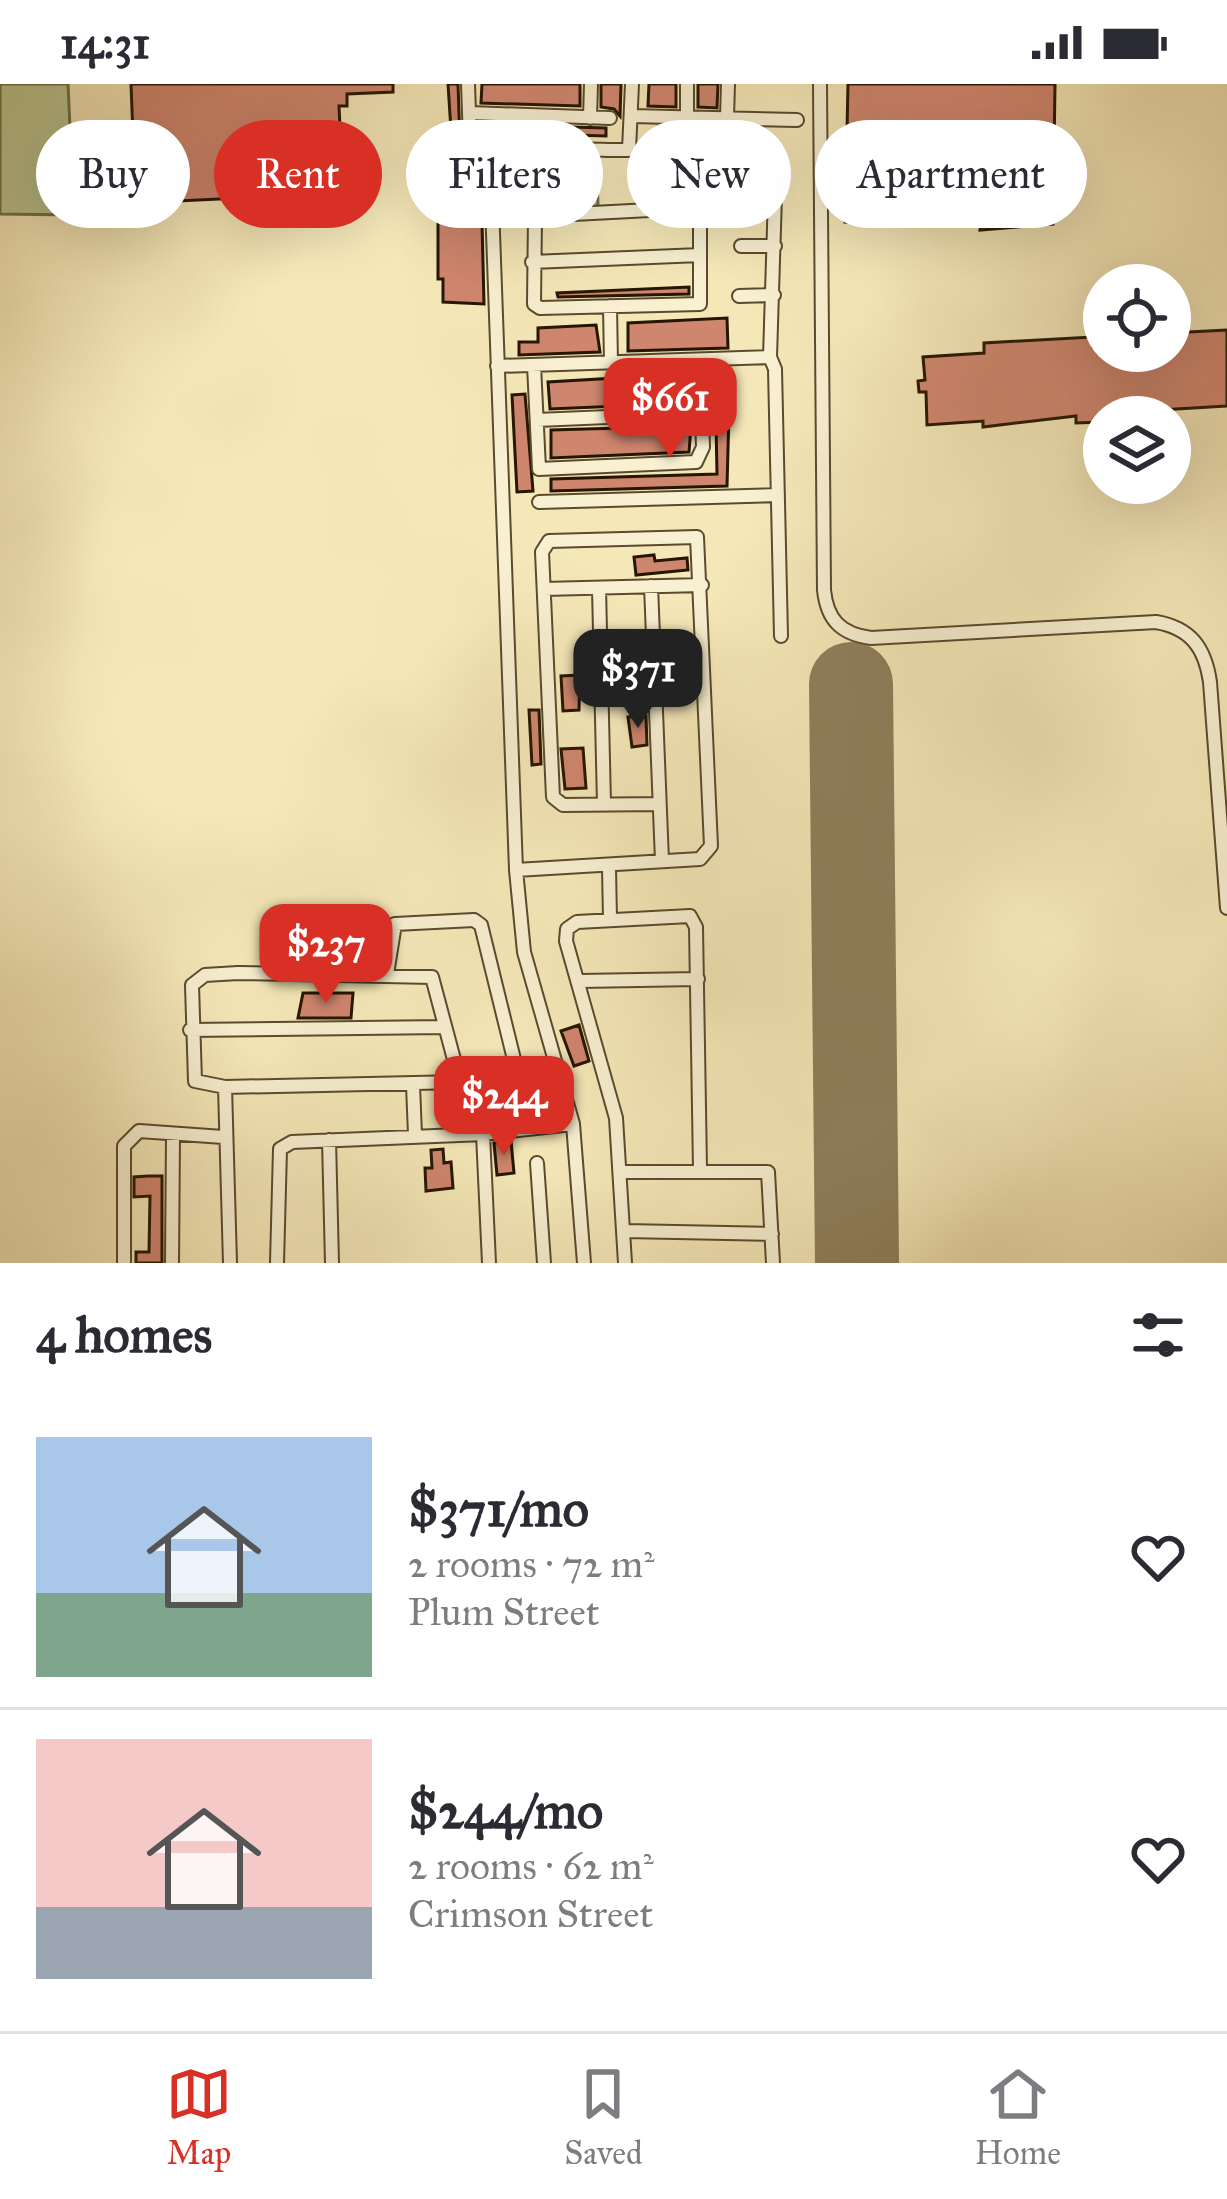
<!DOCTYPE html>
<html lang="en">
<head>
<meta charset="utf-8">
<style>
	:root { --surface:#fff; --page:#f7f7f7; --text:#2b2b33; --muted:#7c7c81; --line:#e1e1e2; --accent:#d93025 }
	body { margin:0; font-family:"IM FELL Great Primer",serif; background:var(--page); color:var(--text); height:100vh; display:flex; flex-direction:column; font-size:45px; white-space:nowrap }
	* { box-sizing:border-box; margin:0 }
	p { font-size:39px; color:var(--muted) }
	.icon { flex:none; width:66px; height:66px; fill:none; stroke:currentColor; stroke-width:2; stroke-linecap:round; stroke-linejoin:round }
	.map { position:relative; height:1179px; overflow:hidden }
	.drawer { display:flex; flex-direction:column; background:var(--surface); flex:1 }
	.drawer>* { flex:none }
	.top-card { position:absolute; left:36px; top:36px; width:1155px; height:108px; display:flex; gap:24px }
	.tools { position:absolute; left:1083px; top:180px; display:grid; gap:24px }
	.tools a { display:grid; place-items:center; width:108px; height:108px; border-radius:50%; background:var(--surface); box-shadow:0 12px 48px #0002; font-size:60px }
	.price { position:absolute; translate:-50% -102px; padding:0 27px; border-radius:24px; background:var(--accent); color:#fff; font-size:39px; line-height:78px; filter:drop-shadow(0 3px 6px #0008) }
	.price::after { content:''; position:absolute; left:50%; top:72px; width:36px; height:27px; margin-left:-18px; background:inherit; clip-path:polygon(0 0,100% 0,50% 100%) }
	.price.active { background:#222; color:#fff }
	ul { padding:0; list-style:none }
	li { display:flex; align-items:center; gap:36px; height:300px; padding:0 36px }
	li+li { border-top:3px solid var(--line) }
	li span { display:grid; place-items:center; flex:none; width:336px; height:240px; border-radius:0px; color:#555 }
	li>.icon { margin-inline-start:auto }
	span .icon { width:144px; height:144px; fill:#fffc; stroke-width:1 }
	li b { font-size:51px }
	h2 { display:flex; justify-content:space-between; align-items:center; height:144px; padding:0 36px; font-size:51px }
	.pill { padding:0 42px; border-radius:54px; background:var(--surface); box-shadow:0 12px 48px #0002; font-size:42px; line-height:108px }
	.pill.active { background:var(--accent); color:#fff }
	.status { display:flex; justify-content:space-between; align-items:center; height:84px; padding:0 60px; background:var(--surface); direction:ltr }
	.status svg { height:33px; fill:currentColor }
	.tab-bar { display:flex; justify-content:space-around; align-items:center; height:168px; border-top:3px solid var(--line); background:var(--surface); font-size:33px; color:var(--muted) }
	.tab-bar a { display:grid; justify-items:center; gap:6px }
	.tab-bar .active { color:var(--accent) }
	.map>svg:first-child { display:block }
	.green { fill:#bac690; stroke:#706e48; stroke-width:3 }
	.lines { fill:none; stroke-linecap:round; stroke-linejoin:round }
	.runway { stroke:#8e7f5c; stroke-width:84 }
	.building { fill:#cf866e; stroke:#261600; stroke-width:3 }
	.minor-casing { stroke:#5a4a2e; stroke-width:16 }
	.minor { stroke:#f8f0d1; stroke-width:12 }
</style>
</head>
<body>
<div class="status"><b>14:31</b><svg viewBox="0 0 49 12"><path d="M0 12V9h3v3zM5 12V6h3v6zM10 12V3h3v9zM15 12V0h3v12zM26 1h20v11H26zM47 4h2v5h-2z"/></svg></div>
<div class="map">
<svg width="1227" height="1179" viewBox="0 0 1227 1179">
	<rect width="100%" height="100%" fill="#f5e8b8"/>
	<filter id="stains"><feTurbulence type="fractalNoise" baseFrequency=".00167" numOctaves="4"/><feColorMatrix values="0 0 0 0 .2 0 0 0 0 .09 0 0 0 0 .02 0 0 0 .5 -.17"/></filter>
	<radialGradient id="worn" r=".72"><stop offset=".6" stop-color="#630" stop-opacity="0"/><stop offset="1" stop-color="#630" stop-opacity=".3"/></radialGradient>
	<path class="green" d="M0,0H68L74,131L0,130Z
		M597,87L598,122L531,123L530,88Z"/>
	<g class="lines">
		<path class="runway" d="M851,600L857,1179"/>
	</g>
	<path class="building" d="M131,0H393V8L347,10V22H339L343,109L178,117V107L167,108L165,69L148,63V51L133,52Z
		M448,0H458L462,118L476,126V138H482L484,220L443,218V195H438V62H452Z
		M482,0H580V22L481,19Z
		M601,0H621L620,32L614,25L601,23Z
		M649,0H676V23L648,22Z
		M698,0H718L717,24L698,23Z
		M848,0H1055L1053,140L980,146L981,139L845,138Z
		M481,41L499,42L498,74H481Z
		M536,42L606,44V52L536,50Z
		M658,43L746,45V53H658Z
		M689,203V210L558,213L557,209Z
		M727,234L728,264L628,267V239Z
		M596,241L600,268L519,271V258H538V244Z
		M1227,246V322L1109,329L1104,338L1076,339V332L983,343V337L927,341L926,308H919L918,297L925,296L923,273L984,269V259L1092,253L1093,263L1104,262V267H1170V249Z
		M685,290H690L691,319L550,325L548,298Z
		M715,291H730L727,402L551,407V395L717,390Z
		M525,310L533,407L517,408L512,311Z
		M691,342L689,368L551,374V346Z
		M654,471L655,477L687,474L688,486L636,491L634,473Z
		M580,591L579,626L563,627L561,592Z
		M529,626H539L541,680L532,681Z
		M646,632L647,661L632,663L628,633Z
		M583,664L586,704L565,705L561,665Z
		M372,868L380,869L378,881L293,880V873L340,875Z
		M303,909H353L351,934H298Z
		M579,941L589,977L574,982L561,947Z
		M511,1057L514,1089L497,1091L494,1059Z
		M443,1065L444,1079L451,1078L453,1104L426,1107L425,1084H432L431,1066Z
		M148,1092H162V1179H136V1168H149L150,1112L134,1113V1093Z"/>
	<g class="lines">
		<defs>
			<path id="minor" d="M468,0L472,116
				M820,0L824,506C827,536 841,550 871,554L1156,538C1191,544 1205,564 1210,598L1227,824
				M470,29L610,34
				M631,32L797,36
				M687,32V0
				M727,33L728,0
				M590,34L591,0
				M684,83L700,89V220L540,224L534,220L535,132L650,126L654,88Z
				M740,113H776
				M741,162H775
				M532,178L700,171
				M739,212L774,211
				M610,222L611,279
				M770,273L775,285L781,552
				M534,281L539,385L696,378L703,363L700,277
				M497,282L770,273L776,79L772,74L742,73
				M537,336L702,329
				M539,418L778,411
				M651,502L662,777
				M599,504L604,720
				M544,505L702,501
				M609,784L610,835
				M516,786L700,775L711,762L697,453L549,457L542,468L553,713L563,721L659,720
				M238,889L432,893L460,998L225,1003L195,997L192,901L205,891Z
				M387,890L395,840L474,836L481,841L524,1016
				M580,897L698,895
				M190,946L445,943
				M460,998L517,989
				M413,1001L415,1051
				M225,1003L230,1179
				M483,1050L489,1179
				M329,1056L332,1179
				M537,1079L544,1179
				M622,1088H768L773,1179
				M625,1147L772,1150
				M124,1179V1062L139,1047L223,1053
				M172,1179L173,1051
				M277,1179L280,1065L292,1058L483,1050L573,1040
				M584,1179L573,1040L524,868L516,786L492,121C512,53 571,67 629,66L632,0
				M625,1179L616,1034L566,857L567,845L577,838L690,832L696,843L700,1084"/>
		</defs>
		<use href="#minor" class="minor-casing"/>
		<use href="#minor" class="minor"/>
	</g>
	<rect width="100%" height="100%" filter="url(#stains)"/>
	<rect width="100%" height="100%" fill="url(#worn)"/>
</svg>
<div class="tools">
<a><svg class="icon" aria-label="locate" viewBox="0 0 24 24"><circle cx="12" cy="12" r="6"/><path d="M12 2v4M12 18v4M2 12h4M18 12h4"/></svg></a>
<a><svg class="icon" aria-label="layers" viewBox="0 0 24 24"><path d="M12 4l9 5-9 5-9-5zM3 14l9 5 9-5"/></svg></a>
</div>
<b class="price" style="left:670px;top:376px">$661</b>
<b class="price active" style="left:638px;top:647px">$371</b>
<b class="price" style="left:326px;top:922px">$237</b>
<b class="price" style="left:504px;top:1074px">$244</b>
<div class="top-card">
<a class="pill">Buy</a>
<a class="pill active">Rent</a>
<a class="pill">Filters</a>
<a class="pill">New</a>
<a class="pill">Apartment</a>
</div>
</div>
<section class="drawer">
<h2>4 homes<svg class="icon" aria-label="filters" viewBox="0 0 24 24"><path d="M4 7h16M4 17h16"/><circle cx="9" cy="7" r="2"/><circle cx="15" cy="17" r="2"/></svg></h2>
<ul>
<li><span style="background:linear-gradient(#a9c7e8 65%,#7fa58c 0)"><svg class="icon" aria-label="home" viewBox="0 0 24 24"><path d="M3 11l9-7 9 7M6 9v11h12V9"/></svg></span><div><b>$371/mo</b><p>2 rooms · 72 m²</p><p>Plum Street</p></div><svg class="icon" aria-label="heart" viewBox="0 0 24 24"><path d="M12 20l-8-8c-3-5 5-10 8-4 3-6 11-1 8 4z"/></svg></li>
<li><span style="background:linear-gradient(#f6c9c9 70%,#9aa5b1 0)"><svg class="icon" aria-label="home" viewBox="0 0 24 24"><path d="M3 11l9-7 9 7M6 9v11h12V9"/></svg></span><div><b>$244/mo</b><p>2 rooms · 62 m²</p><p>Crimson Street</p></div><svg class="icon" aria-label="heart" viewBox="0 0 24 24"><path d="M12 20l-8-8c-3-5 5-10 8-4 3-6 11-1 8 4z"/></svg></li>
</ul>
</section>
<nav class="tab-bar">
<a class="active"><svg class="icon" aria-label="map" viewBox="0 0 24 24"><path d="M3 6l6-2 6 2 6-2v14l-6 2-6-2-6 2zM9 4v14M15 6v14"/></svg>Map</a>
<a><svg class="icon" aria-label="saved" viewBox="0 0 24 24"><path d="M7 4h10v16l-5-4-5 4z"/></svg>Saved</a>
<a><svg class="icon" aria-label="home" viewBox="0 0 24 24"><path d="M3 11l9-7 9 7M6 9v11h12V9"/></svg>Home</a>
</nav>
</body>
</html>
